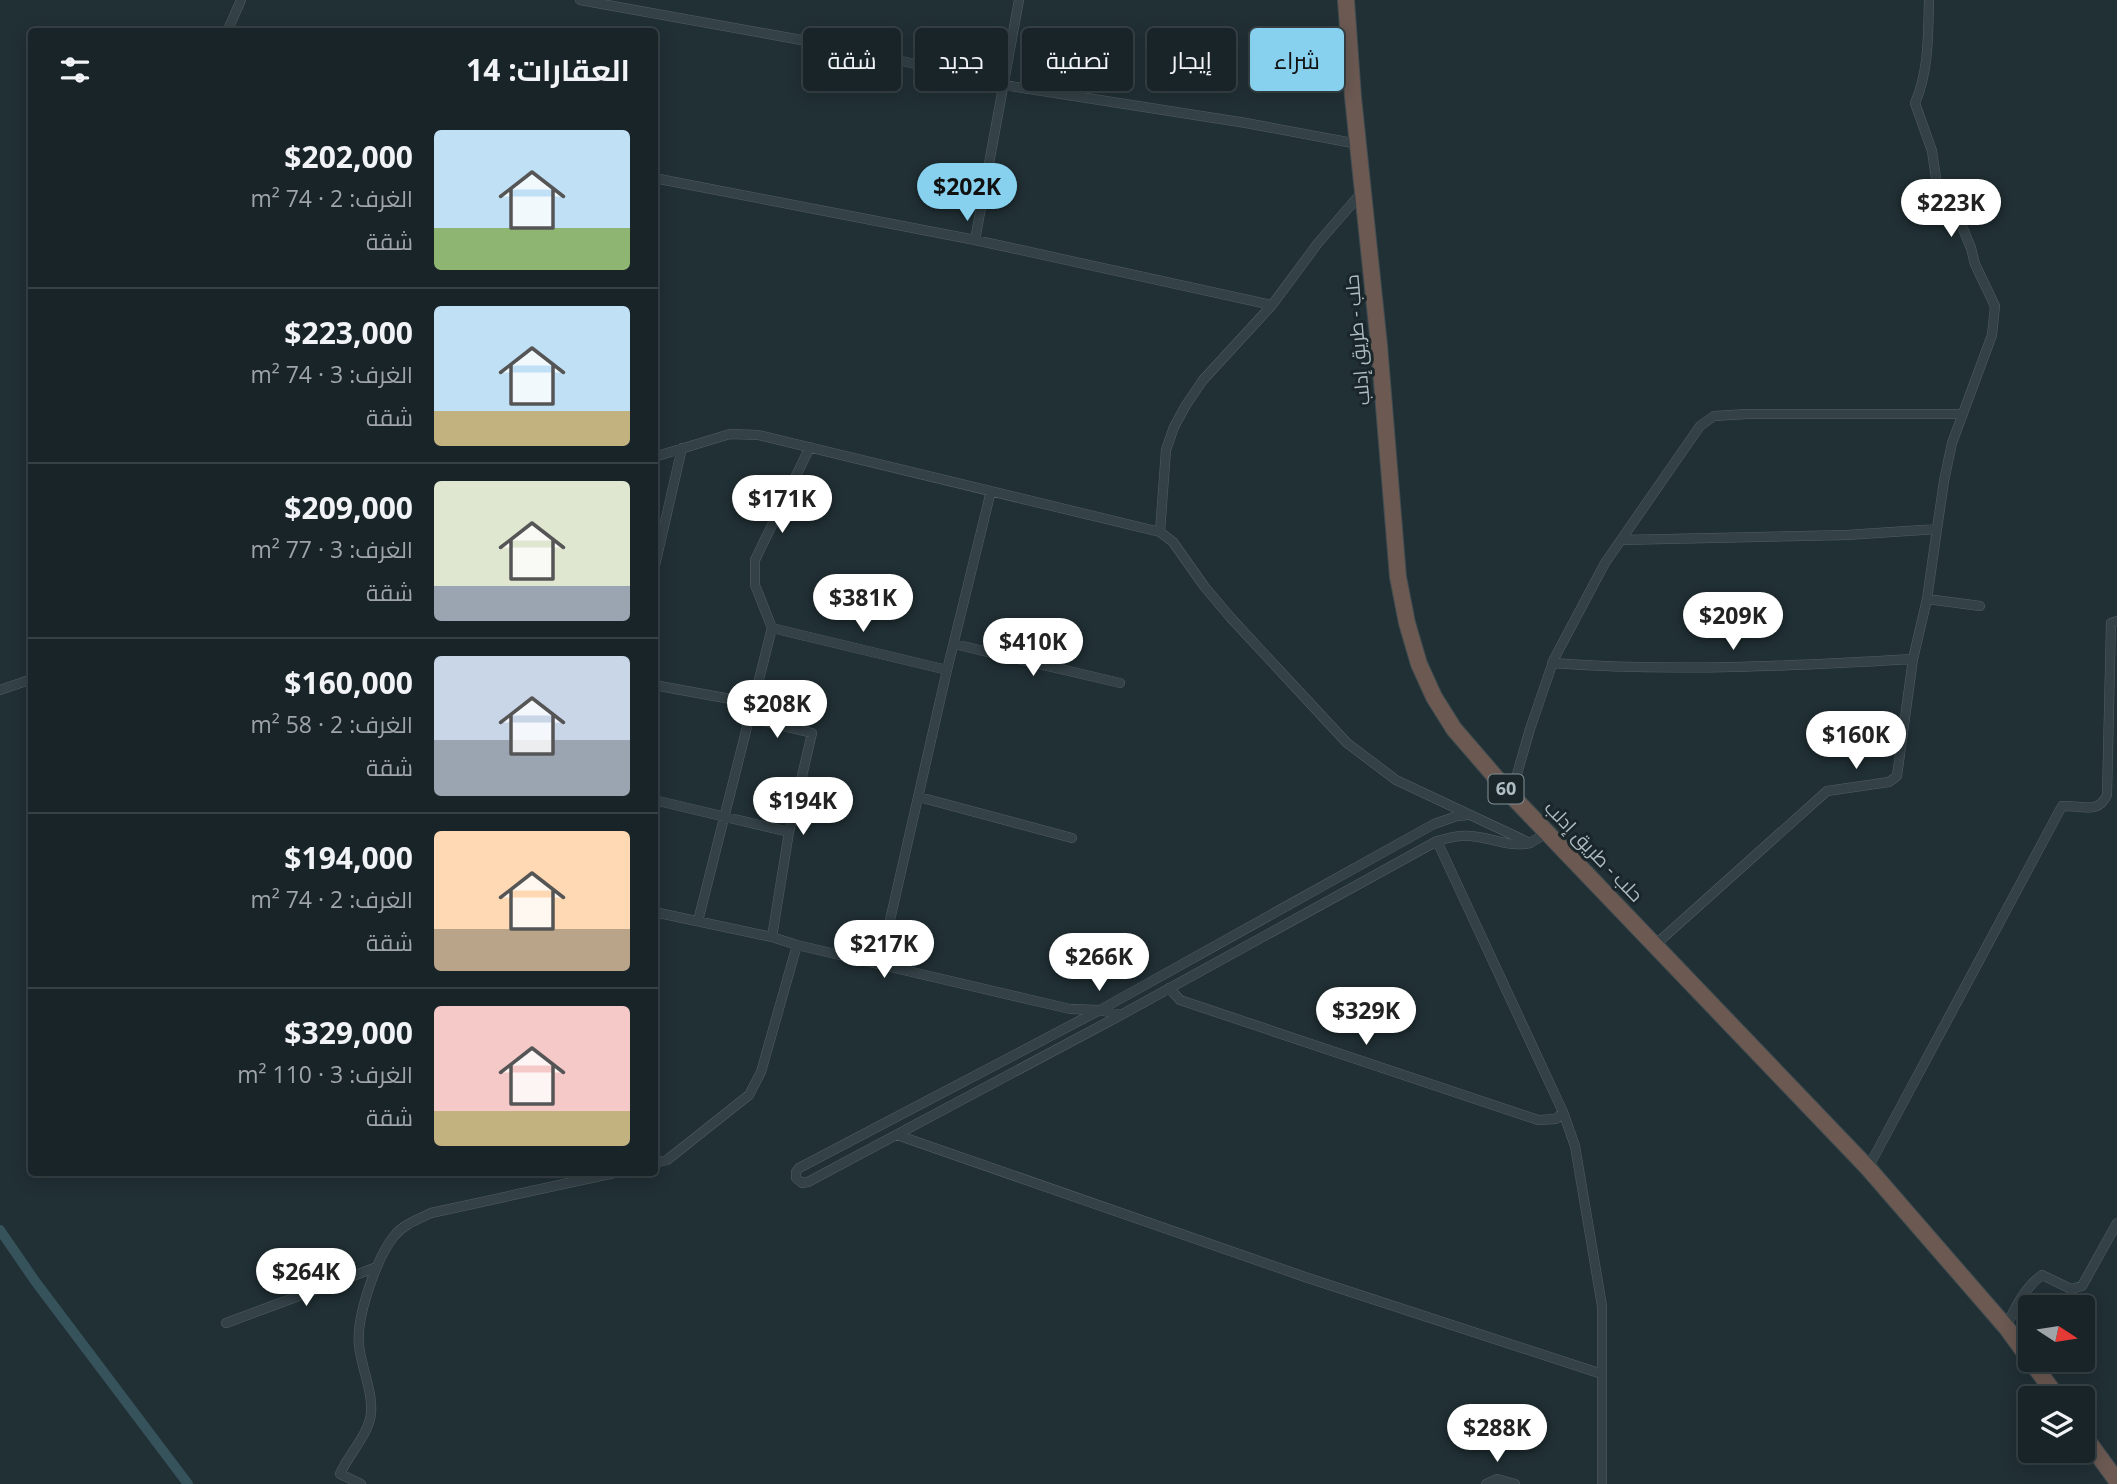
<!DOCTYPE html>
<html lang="ar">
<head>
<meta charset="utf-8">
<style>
	:root { --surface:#192428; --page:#222c30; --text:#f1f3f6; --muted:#9fa4a8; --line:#374145; --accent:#87d1ef }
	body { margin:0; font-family:"Open Sans",Cairo,sans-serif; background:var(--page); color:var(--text); direction:rtl; height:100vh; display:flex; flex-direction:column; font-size:26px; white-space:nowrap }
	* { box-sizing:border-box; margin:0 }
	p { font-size:23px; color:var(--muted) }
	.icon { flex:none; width:38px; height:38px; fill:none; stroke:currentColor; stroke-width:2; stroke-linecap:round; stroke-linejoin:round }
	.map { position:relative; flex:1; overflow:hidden; direction:ltr }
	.side { position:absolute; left:28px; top:28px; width:630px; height:1148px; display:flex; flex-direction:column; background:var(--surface); border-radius:7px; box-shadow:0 4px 18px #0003,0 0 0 2px var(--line); direction:rtl }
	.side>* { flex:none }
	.guide { position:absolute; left:679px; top:28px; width:665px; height:63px; direction:rtl; display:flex; gap:14px }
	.needle { width:46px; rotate:102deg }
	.fabs { position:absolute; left:2018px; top:1295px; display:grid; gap:14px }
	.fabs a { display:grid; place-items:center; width:77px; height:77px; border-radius:7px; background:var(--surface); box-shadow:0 4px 18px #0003,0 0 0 2px var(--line); font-size:35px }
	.price { position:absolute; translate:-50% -60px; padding:0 16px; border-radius:24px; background:#fff; color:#222; font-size:23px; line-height:46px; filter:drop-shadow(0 2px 4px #0008) }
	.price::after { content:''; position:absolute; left:50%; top:42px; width:21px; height:16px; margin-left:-10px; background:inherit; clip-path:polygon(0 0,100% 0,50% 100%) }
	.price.selected { background:var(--accent); color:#111 }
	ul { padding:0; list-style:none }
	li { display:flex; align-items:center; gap:21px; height:175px; padding:0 28px }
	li+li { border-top:2px solid var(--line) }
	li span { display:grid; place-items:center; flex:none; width:196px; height:140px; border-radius:7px; color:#555 }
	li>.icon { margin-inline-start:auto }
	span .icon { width:84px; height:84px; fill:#fffc; stroke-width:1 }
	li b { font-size:30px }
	h2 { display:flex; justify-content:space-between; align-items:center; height:84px; padding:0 28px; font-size:30px }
	.pill { padding:0 24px; border-radius:7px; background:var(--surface); box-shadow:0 4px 18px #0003,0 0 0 2px var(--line); font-size:24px; line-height:63px }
	.pill.selected { background:var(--accent); color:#111 }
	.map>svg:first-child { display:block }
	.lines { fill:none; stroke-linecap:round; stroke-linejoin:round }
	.canal { stroke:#36525b; stroke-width:10 }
	.street-casing { stroke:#525f63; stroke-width:10 }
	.highway-casing { stroke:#3f4c50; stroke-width:18 }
	.street { stroke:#344146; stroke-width:9 }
	.highway { stroke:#6b5952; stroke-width:16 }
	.labels { text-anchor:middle; stroke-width:6; stroke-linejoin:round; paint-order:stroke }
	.shield { fill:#1a262a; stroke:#829094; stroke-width:2 }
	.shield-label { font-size:18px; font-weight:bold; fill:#afbdc2 }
	.street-label { font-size:19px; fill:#afbdc2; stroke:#1a262a }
</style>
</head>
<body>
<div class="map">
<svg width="2117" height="1484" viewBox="0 0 2117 1484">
	<rect width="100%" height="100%" fill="#213035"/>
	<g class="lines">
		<path class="canal" d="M0,1230L35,1281L188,1484"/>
		<defs>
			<path id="street" d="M580,0L851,49L1004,85L1246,123L1358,144
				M227,32L241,0
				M654,178L975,240L1272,305
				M1363,191L1318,243L1272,305L1203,380L1186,405L1174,427L1166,450L1160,532L1173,542L1204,586L1230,617L1347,743L1396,780L1530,843L1547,833
				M975,240L1019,0
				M654,457L730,434L758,435L1160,532
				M1621,540L1847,535L1937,529L1944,481L1952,443L1992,335L1995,306L1975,264L1971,248L1959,219L1937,185L1932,151L1915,103C1929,71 1928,35 1929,0
				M654,570L682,448
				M1927,599L1980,606
				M772,628L947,670
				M954,644L1120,683
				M1552,663C1673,672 1793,666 1913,659
				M654,685L752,703
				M0,690L32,679
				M750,718L812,733L789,832L772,937
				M1511,795L1530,729L1554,659L1605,563L1700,426L1714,416L1747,414H1963
				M919,797L1072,838
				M654,800L789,832
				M1468,815L1457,816L1434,824L1100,1010L799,1168L796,1172V1178L802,1183L808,1182L1121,1015L1437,841C1448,838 1458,835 1470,836C1491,837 1508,848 1530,843
				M1437,841L1563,1112L1575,1146L1602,1306V1484
				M654,912L772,937L797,945L1070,1009L1100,1010L1121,1015
				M698,921L772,628L755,585V560L810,447
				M1655,945L1827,791L1889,782L1897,776L1913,659L1927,599L1937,529
				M880,964L947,670L991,491
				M1169,988L1180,1000L1538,1120L1556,1119L1563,1112
				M897,1135L1308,1278L1602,1374
				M654,1163L667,1160L749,1095L761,1072L797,945
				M1868,1168L2062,806C2081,805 2098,815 2107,795L2111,623L2117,621
				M226,1323L377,1267
				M2006,1327C2015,1308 2024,1288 2042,1275L2071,1289L2082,1286L2117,1223
				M361,1484L340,1474C349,1453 369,1435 371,1413C373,1391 361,1367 359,1345C356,1317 377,1256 395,1235C404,1224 419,1219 431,1213L619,1172
				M1486,1484L1497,1479L1515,1484"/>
			<path id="highway" d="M1346,0L1353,97L1379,345L1398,577L1407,623L1419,664L1434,697L1454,729L1511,795L1868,1168L2006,1327L2058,1398
				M2082,1433L2117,1481"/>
		</defs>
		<use href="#street" class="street-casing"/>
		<use href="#highway" class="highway-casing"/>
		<use href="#street" class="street"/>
		<use href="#highway" class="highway"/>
	</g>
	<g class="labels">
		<rect class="shield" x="1488.5" y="774.5" width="35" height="29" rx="5"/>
		<g class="shield-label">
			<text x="1506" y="795">60</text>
		</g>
		<g class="street-label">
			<text transform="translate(1357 340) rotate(-95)" y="7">حلب - طريق إدلب</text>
			<text transform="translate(1594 851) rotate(46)" y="7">حلب - طريق إدلب</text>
		</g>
	</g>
</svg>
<div class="fabs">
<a><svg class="needle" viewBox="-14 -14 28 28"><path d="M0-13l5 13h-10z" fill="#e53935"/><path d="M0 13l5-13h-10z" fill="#9fa4a8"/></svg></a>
<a><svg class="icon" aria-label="layers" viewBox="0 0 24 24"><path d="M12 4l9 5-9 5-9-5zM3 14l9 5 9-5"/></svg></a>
</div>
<b class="price selected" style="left:967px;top:223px">$202K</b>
<b class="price" style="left:1951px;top:239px">$223K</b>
<b class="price" style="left:782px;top:535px">$171K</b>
<b class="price" style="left:863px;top:634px">$381K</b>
<b class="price" style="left:1733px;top:652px">$209K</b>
<b class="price" style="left:1033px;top:678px">$410K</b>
<b class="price" style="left:777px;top:740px">$208K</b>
<b class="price" style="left:1856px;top:771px">$160K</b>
<b class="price" style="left:803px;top:837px">$194K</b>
<b class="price" style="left:884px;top:980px">$217K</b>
<b class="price" style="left:1099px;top:993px">$266K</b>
<b class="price" style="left:1366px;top:1047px">$329K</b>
<b class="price" style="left:306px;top:1308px">$264K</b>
<b class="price" style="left:1497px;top:1464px">$288K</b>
<div class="guide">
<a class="pill selected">شراء</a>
<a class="pill">إيجار</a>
<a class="pill">تصفية</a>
<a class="pill">جديد</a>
<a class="pill">شقة</a>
</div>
<section class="side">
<h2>العقارات: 14<svg class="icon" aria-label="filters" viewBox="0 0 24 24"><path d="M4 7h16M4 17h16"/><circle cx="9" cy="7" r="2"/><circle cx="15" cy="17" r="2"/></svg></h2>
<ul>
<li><span style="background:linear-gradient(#bfe0f5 70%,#8fb573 0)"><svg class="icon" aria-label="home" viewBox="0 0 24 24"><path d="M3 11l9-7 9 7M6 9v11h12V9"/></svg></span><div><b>$202,000</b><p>الغرف: 2 · 74 m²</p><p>شقة</p></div></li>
<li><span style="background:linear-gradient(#bfe0f5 75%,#c2b280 0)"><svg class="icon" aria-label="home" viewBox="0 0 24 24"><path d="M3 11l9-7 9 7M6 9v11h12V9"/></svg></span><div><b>$223,000</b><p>الغرف: 3 · 74 m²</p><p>شقة</p></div></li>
<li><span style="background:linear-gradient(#dfe7d0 75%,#9aa5b1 0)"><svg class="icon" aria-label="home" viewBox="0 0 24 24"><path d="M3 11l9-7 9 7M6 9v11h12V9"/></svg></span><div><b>$209,000</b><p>الغرف: 3 · 77 m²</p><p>شقة</p></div></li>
<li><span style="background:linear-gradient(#c9d6e8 60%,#9aa5b1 0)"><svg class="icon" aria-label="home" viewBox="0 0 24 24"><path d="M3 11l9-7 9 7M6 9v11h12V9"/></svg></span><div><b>$160,000</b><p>الغرف: 2 · 58 m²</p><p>شقة</p></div></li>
<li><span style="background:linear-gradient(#ffd9b3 70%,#b9a48a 0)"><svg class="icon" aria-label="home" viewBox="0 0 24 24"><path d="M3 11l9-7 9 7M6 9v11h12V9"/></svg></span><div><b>$194,000</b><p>الغرف: 2 · 74 m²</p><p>شقة</p></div></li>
<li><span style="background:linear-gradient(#f6c9c9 75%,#c2b280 0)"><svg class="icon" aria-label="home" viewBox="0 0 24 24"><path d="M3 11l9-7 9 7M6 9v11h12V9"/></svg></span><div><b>$329,000</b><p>الغرف: 3 · 110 m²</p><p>شقة</p></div></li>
</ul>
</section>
</div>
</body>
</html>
